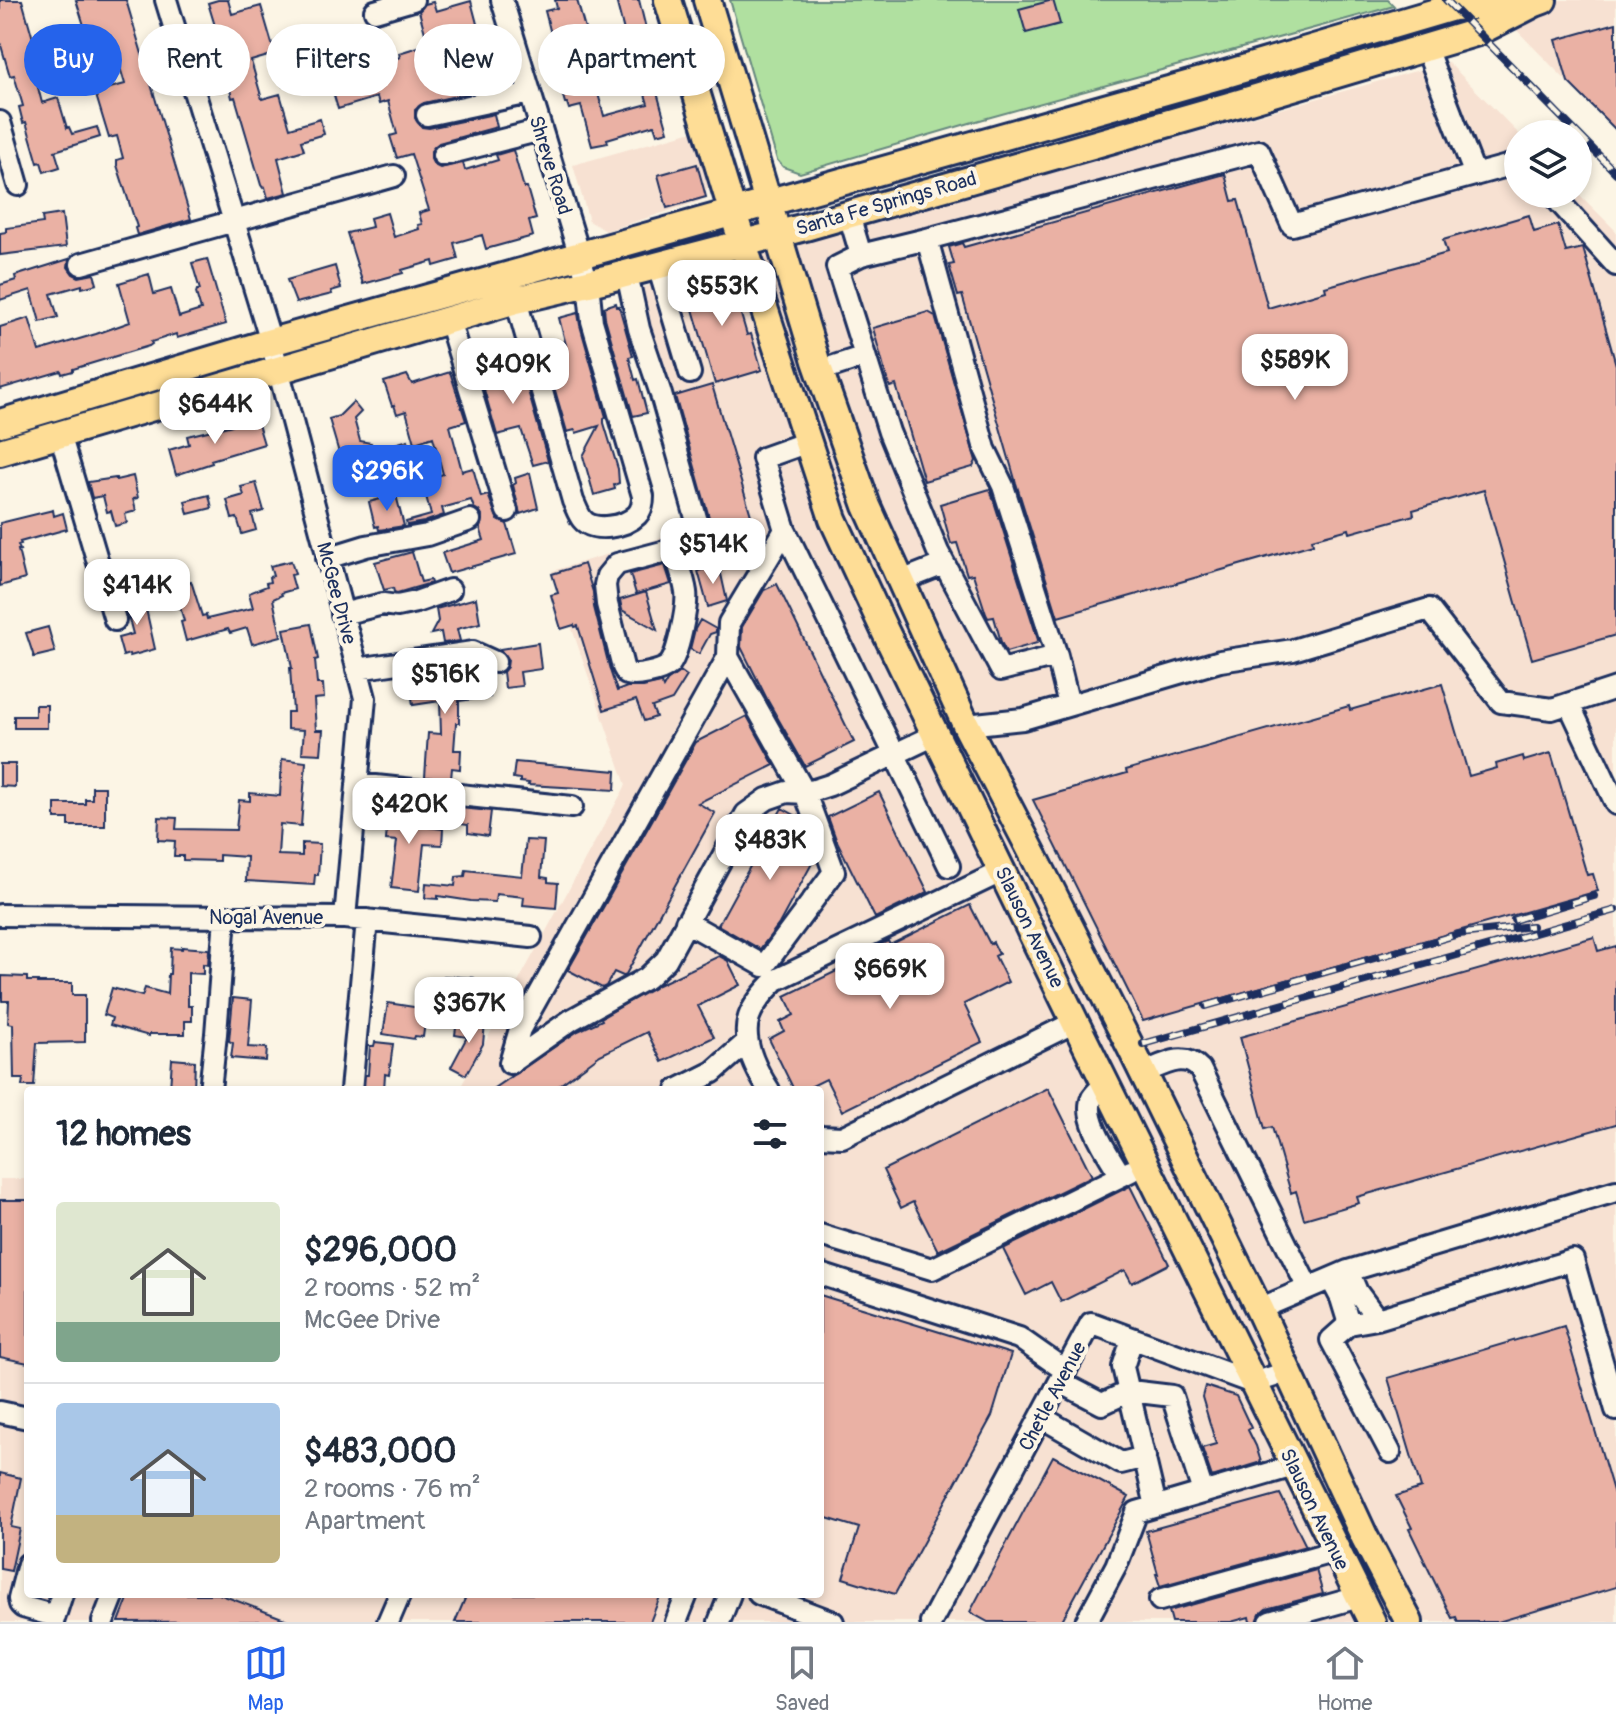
<!DOCTYPE html>
<html lang="en">
<head>
<meta charset="utf-8">
<style>
	:root { --surface:#fff; --page:#f2f2f3; --text:#1f2937; --muted:#747a83; --line:#e0e1e3; --accent:#2563eb }
	body { margin:0; font-family:Pangolin,sans-serif; background:var(--page); color:var(--text); height:100vh; display:flex; flex-direction:column; font-size:30px; white-space:nowrap }
	* { box-sizing:border-box; margin:0 }
	p { font-size:26px; color:var(--muted) }
	.icon { flex:none; width:44px; height:44px; fill:none; stroke:currentColor; stroke-width:2; stroke-linecap:round; stroke-linejoin:round }
	.map { position:relative; flex:1; overflow:hidden }
	.panel { position:absolute; left:24px; top:1086px; width:800px; height:512px; display:flex; flex-direction:column; background:var(--surface); border-radius:8px; box-shadow:0 4px 12px #0003 }
	.panel>* { flex:none }
	.top-card { position:absolute; left:24px; top:24px; width:800px; height:72px; display:flex; gap:16px }
	.controls { position:absolute; left:1504px; top:120px; display:grid; gap:16px }
	.controls a { display:grid; place-items:center; width:88px; height:88px; border-radius:50%; background:var(--surface); box-shadow:0 4px 12px #0003; font-size:40px }
	.price { position:absolute; translate:-50% -68px; padding:0 18px; border-radius:16px; background:#fff; color:#222; font-size:26px; line-height:52px; filter:drop-shadow(0 2px 4px #0008) }
	.price::after { content:''; position:absolute; left:50%; top:48px; width:24px; height:18px; margin-left:-12px; background:inherit; clip-path:polygon(0 0,100% 0,50% 100%) }
	.price.selected { background:var(--accent); color:#fff }
	ul { padding:0; list-style:none }
	li { display:flex; align-items:center; gap:24px; height:200px; padding:0 32px }
	li+li { border-top:2px solid var(--line) }
	li span { display:grid; place-items:center; flex:none; width:224px; height:160px; border-radius:8px; color:#555 }
	li>.icon { margin-inline-start:auto }
	span .icon { width:96px; height:96px; fill:#fffc; stroke-width:1 }
	li b { font-size:34px }
	h2 { display:flex; justify-content:space-between; align-items:center; height:96px; padding:0 32px; font-size:34px }
	.chip { padding:0 28px; border-radius:36px; background:var(--surface); box-shadow:0 4px 12px #0003; font-size:28px; line-height:72px }
	.chip.selected { background:var(--accent); color:#fff }
	.dock { display:flex; justify-content:space-around; align-items:center; height:112px; border-top:2px solid var(--line); background:var(--surface); font-size:22px; color:var(--muted) }
	.dock a { display:grid; justify-items:center; gap:4px }
	.dock .selected { color:var(--accent) }
	.map>svg:first-child { display:block }
	.built { fill:#f7e1d2 }
	.green { fill:#b0e0a0; stroke:#66887f; stroke-width:2 }
	.building { fill:#eab1a4; stroke:#1b2f5e; stroke-width:2 }
	.lines { fill:none; stroke-linecap:round; stroke-linejoin:round }
	.minor-casing { stroke:#1b2f5e; stroke-width:26 }
	.major-casing { stroke:#1b2f5e; stroke-width:32 }
	.minor { stroke:#fcf5e5; stroke-width:20 }
	.major { stroke:#fedd96; stroke-width:26 }
	.rail-casing { stroke:#1b2f5e; stroke-width:8 }
	.rail { stroke:#fcf5e5; stroke-width:5; stroke-dasharray:15; stroke-linecap:butt }
	.labels { text-anchor:middle; stroke-width:8; stroke-linejoin:round; paint-order:stroke }
	.street-label { font-size:20px; fill:#1b2f5e; stroke:#fcf5e5 }
</style>
</head>
<body>
<div class="map">
<svg width="1616" height="1622" viewBox="0 0 1616 1622">
	<rect width="100%" height="100%" fill="#fcf5e5"/>
	<filter id="ink" filterUnits="userSpaceOnUse"><feTurbulence type="fractalNoise" baseFrequency=".0125" numOctaves="2"/><feDisplacementMap in="SourceGraphic" scale="16" xChannelSelector="R" yChannelSelector="G"/><feConvolveMatrix kernelMatrix="1 2 1 2 8 2 1 2 1" color-interpolation-filters="sRGB"/></filter>
	<g filter="url(#ink)">
		<path class="built" d="M1487,0H1616V131Z
			M1448,62L1519,134L1518,194L1578,193L1616,231V1622H0V1179H28V1594H820V1090H459L626,785L552,571L681,532L687,521L619,294Z
			M693,131L708,187L700,201L606,231L589,221L573,165Z"/>
		<path class="green" d="M730,0H1388L1394,6L980,120L800,173L783,167L777,160Z"/>
		<path class="building" d="M0,0H22L43,74L35,76L42,103L58,98L67,128L69,127L72,134L97,127L100,137L55,151L60,167L44,172L41,162L38,163L26,122L23,123L19,107L23,106L14,75L10,76L0,42Z
			M76,0H126L191,219L137,235L135,228L137,227L117,165V160L123,158L117,136L109,138L95,92L125,84L114,47L79,57L75,42L88,38Z
			M218,0H228L232,14L261,6L275,54L251,61L262,99L280,94L290,128L320,119L324,134L301,141L304,150L278,158L287,193L268,198L265,187L263,188L261,185L235,97L232,98L228,81L230,80L229,72L208,3Z
			M555,0H577L590,47L586,48L604,116L648,104L641,81L626,85L615,51L629,46L635,66L659,59L667,85L656,89L668,131L657,134L654,125L607,139L608,143L592,146L581,106L569,109L567,103H565L552,58L557,57L545,11L557,8Z
			M616,0H639L648,37L621,44L618,32L624,31Z
			M1053,0L1060,24L1026,33L1019,9Z
			M471,1L492,81L496,79L498,87L424,103L415,110V118L422,127L429,128L494,114L497,127L439,143L431,151V159L434,165L440,168L463,163L465,170L498,160L496,155L513,150L524,188H527L536,219L529,221L533,236L486,249L482,235L454,243L458,259L434,266L433,261L402,270L403,273L363,284L347,233L372,227L370,218L387,213L394,237L419,229L418,225L422,224L419,213L429,210L411,154L397,158L390,136L397,134L388,101L379,104L377,97L338,109L333,92L343,89L339,76L400,57L399,53L428,44L419,11L425,4L433,2L436,11Z
			M1616,23V130L1568,82L1556,40Z
			M302,66L306,80L283,86L280,72Z
			M697,164L706,197L667,208L658,175Z
			M1225,174L1232,201L1238,200L1268,308L1326,291L1325,287L1447,253L1443,240L1529,215L1534,232L1558,225L1566,252L1583,248L1616,365V635L1532,659L1484,490L1413,510L1414,515L1350,533L1349,529L1312,539L1313,544L1058,617L1016,483L962,295L958,296L949,265L954,264L949,247L962,243L964,247Z
			M62,214L66,247L0,255V233L6,232V228L43,223L42,217Z
			M69,259L68,267L73,274L79,277L94,274L97,284L82,288V285L51,294L58,317L40,322L31,290L0,300V285L16,280L15,276Z
			M207,259L226,324L177,338L176,334L151,342L152,344L149,346L73,369V371L62,374L61,371L0,389V327L29,318L39,351L96,334L130,322L119,283L149,274L154,294L171,289L179,317L201,310L196,293L197,290H200L192,263Z
			M335,266L341,288L331,291L332,294L296,303L287,280Z
			M720,272L722,280L730,277L747,335L751,334L762,370L715,384L685,282Z
			M616,303L617,307L619,306L633,356L629,357L635,380L638,379L647,413L633,416L605,318L604,307Z
			M928,312L935,316L976,461L973,467L924,481L896,385L890,387L888,383L873,328Z
			M578,313L580,325L606,417L604,418V423L618,469L619,483L614,485L615,489L594,495L583,456L599,426L576,433L575,430L567,432L544,352L566,345L559,318Z
			M519,359L548,461L533,465L521,429L497,435L479,372Z
			M450,372L466,421L450,426L462,471L473,468L481,497L488,495L498,520L507,524L516,554L449,573L442,553L484,540L480,528L482,516L479,511L474,508L471,500L442,508L444,515L424,522L407,525L406,522L431,515L422,481L443,474L433,437L415,443L406,411L397,414L394,405L392,406L384,382L407,375L412,384Z
			M712,385L756,532L739,537L742,548L718,555L710,529V521L675,396Z
			M353,402L361,412L354,419L360,441L371,443L369,452L408,440L423,490L408,494L400,467L384,472L381,461L339,453L329,419L339,416Z
			M253,420L254,422L257,421L264,444L211,460L212,463L176,475L169,450L189,444L187,436Z
			M530,473L538,508L520,514L513,485L516,483L515,478Z
			M133,476L138,498L133,499L136,511L125,514L127,523L115,526L111,511L107,512L103,496L92,498L88,482L116,478V480Z
			M256,483L264,511L252,514L256,530L242,534L237,518L232,519L227,500L244,495L241,487Z
			M990,489L1038,640L1037,643L1006,652L1001,642L994,617L988,618L986,614L973,574L967,575L957,543L951,544L940,504Z
			M209,495L212,508L188,514L185,501Z
			M396,495L404,526L379,530L378,526L375,527L369,502Z
			M53,510L54,516L63,513L67,529L20,542L21,544L18,545L20,550H18L25,579L0,586V523Z
			M412,552L421,582L430,580L431,583L397,593L394,592L393,588L384,590L375,562Z
			M291,561L295,574L291,575L295,589L281,593L282,595L273,599L281,636L252,644L247,628L230,633L228,629L186,641L181,622L184,621L174,586L191,581L202,616L206,615L207,619L253,608L249,593L267,586L266,583L270,582L269,577L273,576L270,566Z
			M584,564L593,592L594,607L610,670L617,691L627,687H643L661,683L663,688L667,681L680,671L687,676L672,700L652,707L656,717L644,721L636,700L604,710L578,626L575,627L574,625L561,629L551,595L558,593L552,574Z
			M665,565L671,584L636,594L630,574Z
			M719,565L727,601L708,607L698,571Z
			M777,584L854,742L805,766L768,701L741,647L742,627L764,590Z
			M142,591L155,649L130,656L129,654L123,656L118,638L133,634L123,596Z
			M646,592L657,630L622,610L620,600Z
			M476,598L480,623L457,629L460,641L443,643L441,632L431,634L438,621L436,609Z
			M700,620L716,629V632L710,634L699,654L690,649L695,629Z
			M311,624L318,659L315,660L317,684H323L324,698L314,699L316,730H323L321,754L302,753L304,730L287,729V712H293L290,668H292L284,629Z
			M48,627L55,652L34,657L26,633Z
			M538,643L541,669L520,672L522,686L505,688L503,672L507,667L508,660L500,649Z
			M434,671L435,677L472,674L474,683L488,681L490,697L459,701V723H456L454,750H461L460,769L452,768L451,779L425,777L428,733L441,734L440,701L413,705L409,676H411V674Z
			M1442,684L1469,776L1497,768L1496,764L1523,756L1524,761L1551,753L1587,875L1593,874L1598,891L1143,1021L1033,800L1127,773L1126,770L1349,706L1350,710Z
			M35,705H47V728H14V716H35Z
			M747,716L774,765L698,803L715,813L625,976H623L614,972L606,986L602,988L568,970L696,742Z
			M282,759L306,762L301,826L280,824L278,855L302,856V843L320,844L318,875H315L314,885L246,881L247,857L219,855V861L183,860V856H174L175,841L158,840L159,817L177,818L176,829L236,830L239,800L250,801V793L280,796Z
			M515,762L616,771L615,790L528,785L529,783L520,782V779L513,778Z
			M0,764H15V787L0,786Z
			M92,787H105V826H69V819H55V804H85V799H92Z
			M879,792L928,892L875,918L836,839L828,817Z
			M389,804L413,806L411,825L443,829L442,845L424,844L419,891L391,888L397,841L386,840Z
			M449,807L491,811L488,836L468,833V825L447,822Z
			M782,808L800,818L815,858L779,924L760,949L718,925Z
			M526,840L544,841L541,877L548,878V882L558,883L556,908L523,905L524,897L496,894L495,902L471,901L438,896V899L425,898L426,883L455,886L456,877L465,876L466,870L522,876Z
			M970,905L990,944L993,942L999,954L995,956L1008,982L964,1004L982,1042L842,1111L826,1079L804,1090H794L769,1039L784,1031L780,1022L794,1015L785,996L870,955L868,950L888,941L890,945Z
			M1594,937L1598,951L1616,946V1124L1357,1197L1359,1203L1304,1219L1296,1191L1291,1193L1272,1127L1265,1129L1240,1037Z
			M182,947L208,949L209,950L208,965L203,964V974L188,973V1006H192V1021H185V1034H149V1036L110,1025L112,1018L104,1015L112,988L142,996L145,988L167,994L168,974H170L171,948L182,949Z
			M719,956L728,961L740,985L698,1006L714,1037L662,1062L647,1032L600,1055L553,1090H491L578,1031L602,1020L601,1018L658,985Z
			M2,976L27,977V981H38V983H72V995H85V1042L37,1043L34,1086H22L23,1079H14L13,1024L8,1023L9,1001H2Z
			M444,976L474,978L471,998L463,997V1002L442,1000Z
			M233,998L252,1000L248,1047L267,1048L266,1061L231,1058L233,1043L229,1041Z
			M388,1003L427,1009L423,1037L415,1036L414,1039L383,1034Z
			M457,1021L485,1023L483,1044L466,1075L451,1067L467,1037L455,1035Z
			M375,1042L393,1044L389,1075L385,1074L384,1090L364,1089L365,1075H368L370,1046H374Z
			M172,1059L195,1061L194,1090L170,1089Z
			M1048,1088L1092,1176L938,1251L913,1202L901,1208L883,1170Z
			M1130,1186L1169,1264L1132,1283L1125,1270L1061,1302L1051,1282L1026,1295L1003,1249Z
			M0,1200H28V1363L0,1357Z
			M820,1295L1011,1354L992,1416L895,1594L843,1578L859,1528L820,1516Z
			M1564,1326L1616,1501V1587L1498,1622H1458L1456,1617L1452,1618L1409,1529L1412,1528L1396,1496L1421,1488L1388,1378Z
			M1205,1386L1236,1396L1251,1428L1248,1430L1256,1446L1261,1462L1212,1477L1202,1448L1216,1444L1202,1397Z
			M1053,1456L1129,1497L1061,1622H988L970,1612Z
			M0,1473L21,1478L11,1527L20,1529L11,1571L0,1569Z
			M1280,1494L1306,1546L1160,1586L1156,1574H1158L1146,1531Z
			M1316,1570L1323,1594L1266,1609L1260,1614L1257,1622H1250L1249,1617L1231,1622H1172L1169,1611Z
			M130,1594H219L290,1621L119,1622Z
			M467,1594H661L650,1622H455Z"/>
		<g class="lines">
			<defs>
				<path id="minor" d="M166,0L271,342L365,698L345,918
					M502,0L588,283L592,321L643,496C643,503 642,510 637,515C625,527 593,533 582,519C578,514 576,507 573,501L516,300
					M375,11L413,0
					M1426,48L1475,175
					M427,115L530,93
					M0,122L18,185
					M443,155L541,130
					M1552,194L1616,265
					M849,215L861,255L837,267L889,432L938,552L1001,670L1057,656L1069,705
					M927,239L1259,151L1292,225L1518,163
					M861,255L927,239L985,449L1003,486L1057,656
					M81,264L394,176
					M658,266L690,373
					M627,274L639,329L660,391L698,525L694,538L689,545L617,564L607,576L605,585L607,604L623,667L627,674C636,677 661,672 669,665C678,656 688,605 686,592C684,578 678,563 674,549
					M449,320L507,511
					M819,371L865,356
					M60,434L115,620
					M808,442L763,458L785,530L949,866
					M327,558L366,546L427,535L470,520
					M901,581L944,564
					M342,614L383,604L397,606L416,602L450,590
					M357,669L473,652L495,662
					M1569,704L1616,804
					M966,725L1023,719L1220,661L1293,650L1429,609L1501,702L1552,709L1616,688
					M357,784L572,807
					M0,915L345,918L531,937
					M686,922L764,966L834,872L805,793L728,657L729,623L785,530
					M510,1063L571,1020L647,978L666,960L746,814L767,799L787,792L805,793L830,785L935,735
					M510,1063L520,1029L728,657
					M1143,1073C1163,1065 1184,1051 1200,1069L1308,1288
					M1106,1083C1102,1087 1095,1093 1092,1098C1082,1119 1111,1158 1121,1176L1131,1171
					M210,1090L216,1034L225,917
					M351,1090L367,920
					M677,1090L713,1072L747,1042
					M769,1090C756,1070 741,1041 749,1017C753,1005 767,989 776,980L1003,871
					M820,1136L842,1137L1075,1022
					M820,1235L932,1269L1121,1176
					M1348,1271L1357,1292L1377,1319
					M820,1274L1019,1338L1066,1371
					M1331,1279L1341,1298L1349,1324
					M1259,1309L1348,1271L1616,1191
					M1132,1339L1123,1367L1156,1506
					M1060,1382L1102,1404L1130,1391L1172,1396L1203,1492
					M0,1412L28,1418
					M1041,1417L1121,1463L1145,1457
					M1390,1452L1331,1340L1349,1324L1377,1319L1573,1260L1616,1410
					M28,1564L19,1599L20,1604L23,1607L55,1616
					M759,1594L833,1622
					M1160,1600L1336,1551
					M53,1622L62,1594
					M103,1622L114,1594
					M388,1622L400,1594
					M676,1622L687,1594
					M719,1622L730,1594
					M931,1622L1091,1323L1253,1383L1287,1372
					M1086,1622L1116,1566L1137,1512L1294,1466
					M1270,1622L1359,1597"/>
				<path id="major" d="M668,0L733,213L833,519L885,631L1075,1022L1372,1622
					M707,0L816,361L867,506L966,725L1035,858L1131,1048L1259,1309L1365,1538L1409,1622
					M0,423L271,342L1226,74L1453,7L1526,3
					M0,452L516,300L610,278L805,227L1236,104L1478,32L1535,3L1543,0"/>
			</defs>
			<use href="#minor" class="minor-casing"/>
			<use href="#major" class="major-casing"/>
			<use href="#minor" class="minor"/>
			<use href="#major" class="major"/>
			<defs>
				<path id="rail" d="M1446,0L1578,134
					M1578,134L1616,173
					M1514,920L1594,896
					M1206,1006L1459,934L1532,926
					M1143,1044L1616,910"/>
			</defs>
			<use href="#rail" class="rail-casing"/>
			<use href="#rail" class="rail"/>
		</g>
	</g>
	<g class="labels">
		<g class="street-label">
			<text transform="translate(551 165) rotate(73)" y="7">Shreve Road</text>
			<text transform="translate(886 203) rotate(-16)" y="7">Santa Fe Springs Road</text>
			<text transform="translate(337 593) rotate(75)" y="7">McGee Drive</text>
			<text x="266" y="924">Nogal Avenue</text>
			<text transform="translate(1030 927) rotate(64)" y="7">Slauson Avenue</text>
			<text transform="translate(1052 1396) rotate(-62)" y="7">Chetle Avenue</text>
			<text transform="translate(1315 1509) rotate(64)" y="7">Slauson Avenue</text>
		</g>
	</g>
</svg>
<div class="controls">
<a><svg class="icon" aria-label="layers" viewBox="0 0 24 24"><path d="M12 4l9 5-9 5-9-5zM3 14l9 5 9-5"/></svg></a>
</div>
<b class="price" style="left:722px;top:328px">$553K</b>
<b class="price" style="left:1295px;top:402px">$589K</b>
<b class="price" style="left:513px;top:406px">$409K</b>
<b class="price" style="left:215px;top:446px">$644K</b>
<b class="price selected" style="left:387px;top:513px">$296K</b>
<b class="price" style="left:713px;top:586px">$514K</b>
<b class="price" style="left:137px;top:627px">$414K</b>
<b class="price" style="left:445px;top:716px">$516K</b>
<b class="price" style="left:409px;top:846px">$420K</b>
<b class="price" style="left:770px;top:882px">$483K</b>
<b class="price" style="left:890px;top:1011px">$669K</b>
<b class="price" style="left:469px;top:1045px">$367K</b>
<div class="top-card">
<a class="chip selected">Buy</a>
<a class="chip">Rent</a>
<a class="chip">Filters</a>
<a class="chip">New</a>
<a class="chip">Apartment</a>
</div>
<section class="panel">
<h2>12 homes<svg class="icon" aria-label="filters" viewBox="0 0 24 24"><path d="M4 7h16M4 17h16"/><circle cx="9" cy="7" r="2"/><circle cx="15" cy="17" r="2"/></svg></h2>
<ul>
<li><span style="background:linear-gradient(#dfe7d0 75%,#7fa58c 0)"><svg class="icon" aria-label="home" viewBox="0 0 24 24"><path d="M3 11l9-7 9 7M6 9v11h12V9"/></svg></span><div><b>$296,000</b><p>2 rooms · 52 m²</p><p>McGee Drive</p></div></li>
<li><span style="background:linear-gradient(#a9c7e8 70%,#c2b280 0)"><svg class="icon" aria-label="home" viewBox="0 0 24 24"><path d="M3 11l9-7 9 7M6 9v11h12V9"/></svg></span><div><b>$483,000</b><p>2 rooms · 76 m²</p><p>Apartment</p></div></li>
</ul>
</section>
</div>
<nav class="dock">
<a class="selected"><svg class="icon" aria-label="map" viewBox="0 0 24 24"><path d="M3 6l6-2 6 2 6-2v14l-6 2-6-2-6 2zM9 4v14M15 6v14"/></svg>Map</a>
<a><svg class="icon" aria-label="saved" viewBox="0 0 24 24"><path d="M7 4h10v16l-5-4-5 4z"/></svg>Saved</a>
<a><svg class="icon" aria-label="home" viewBox="0 0 24 24"><path d="M3 11l9-7 9 7M6 9v11h12V9"/></svg>Home</a>
</nav>
</body>
</html>
